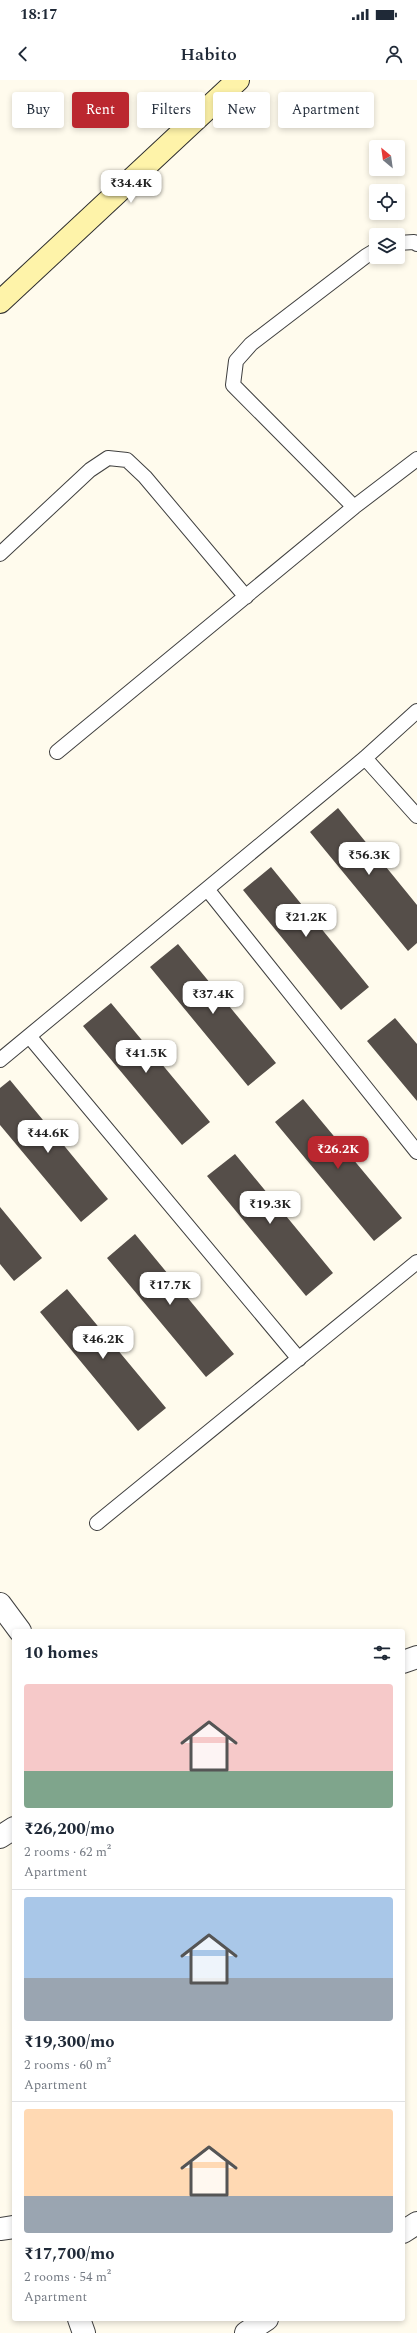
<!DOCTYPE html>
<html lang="en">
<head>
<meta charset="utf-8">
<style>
	:root { --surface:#fff; --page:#f6f6f7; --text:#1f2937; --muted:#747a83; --line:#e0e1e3; --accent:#bb272f }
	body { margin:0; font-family:Spectral,serif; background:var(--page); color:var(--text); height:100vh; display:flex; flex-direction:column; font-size:15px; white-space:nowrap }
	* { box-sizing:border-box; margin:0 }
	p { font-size:13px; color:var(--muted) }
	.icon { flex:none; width:22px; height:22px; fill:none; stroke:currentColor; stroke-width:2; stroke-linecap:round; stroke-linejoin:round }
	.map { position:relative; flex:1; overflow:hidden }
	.drawer { position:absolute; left:12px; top:1549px; width:393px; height:692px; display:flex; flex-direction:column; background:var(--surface); border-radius:4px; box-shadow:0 2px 6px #0003 }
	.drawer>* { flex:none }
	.banner { position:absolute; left:12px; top:12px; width:393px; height:36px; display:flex; gap:8px }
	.needle { width:26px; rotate:331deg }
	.controls { position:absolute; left:369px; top:60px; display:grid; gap:8px }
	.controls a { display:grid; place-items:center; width:36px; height:36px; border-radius:4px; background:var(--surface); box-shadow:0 2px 6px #0003; font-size:20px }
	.price { position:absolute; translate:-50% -34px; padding:0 9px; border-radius:8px; background:#fff; color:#222; font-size:13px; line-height:26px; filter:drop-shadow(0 1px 2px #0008) }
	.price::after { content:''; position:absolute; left:50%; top:24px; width:12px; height:9px; margin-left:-6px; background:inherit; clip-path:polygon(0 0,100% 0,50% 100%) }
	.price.active { background:var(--accent); color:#fff }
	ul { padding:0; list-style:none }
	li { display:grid; align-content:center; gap:8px; height:212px; padding:0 12px }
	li+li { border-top:1px solid var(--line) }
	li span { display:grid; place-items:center; height:124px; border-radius:4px; color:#555 }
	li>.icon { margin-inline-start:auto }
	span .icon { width:72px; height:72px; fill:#fffc; stroke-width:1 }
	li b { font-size:17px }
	h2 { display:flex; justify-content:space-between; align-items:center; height:48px; padding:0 12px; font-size:17px }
	.chip { padding:0 14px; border-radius:4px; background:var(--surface); box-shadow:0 2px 6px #0003; font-size:14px; line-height:36px }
	.chip.active { background:var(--accent); color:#fff }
	.status { display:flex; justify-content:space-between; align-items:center; height:28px; padding:0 20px; background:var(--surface); direction:ltr }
	.status svg { height:11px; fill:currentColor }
	header { display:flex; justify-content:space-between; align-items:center; height:52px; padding:0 12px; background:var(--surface); font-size:18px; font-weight:600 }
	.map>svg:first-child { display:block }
	.building { fill:#554e49 }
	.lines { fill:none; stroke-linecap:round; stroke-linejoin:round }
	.lane-casing { stroke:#404040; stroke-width:16 }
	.street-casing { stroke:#404040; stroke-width:24 }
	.secondary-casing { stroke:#2f2f2f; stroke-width:24 }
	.lane { stroke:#fff; stroke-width:14 }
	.street { stroke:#fff; stroke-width:22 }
	.secondary { stroke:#fef3a9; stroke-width:22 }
</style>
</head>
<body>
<div class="status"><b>18:17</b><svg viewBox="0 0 49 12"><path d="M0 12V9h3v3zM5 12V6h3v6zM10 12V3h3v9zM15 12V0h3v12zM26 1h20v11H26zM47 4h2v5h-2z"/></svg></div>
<header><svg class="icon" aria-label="back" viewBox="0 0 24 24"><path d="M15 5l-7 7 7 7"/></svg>Habito<svg class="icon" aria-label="person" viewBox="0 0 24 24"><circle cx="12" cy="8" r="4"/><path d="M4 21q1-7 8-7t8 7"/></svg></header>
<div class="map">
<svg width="417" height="2253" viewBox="0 0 417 2253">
	<rect width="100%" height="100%" fill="#fffbed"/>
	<path class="building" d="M338,728L417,825V863L408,871L310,752Z
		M271,787L369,907L341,930L243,810Z
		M178,864L276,983L248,1006L150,887Z
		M111,923L210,1042L182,1065L83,946Z
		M395,938L417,964V1021L367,961Z
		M10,1000L108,1119L81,1142L0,1045V1008Z
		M303,1019L402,1138L374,1161L275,1042Z
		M235,1074L333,1193L306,1216L207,1096Z
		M0,1127L42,1178L14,1201L0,1184Z
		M135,1154L234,1274L206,1297L107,1178Z
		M67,1209L166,1328L138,1351L40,1232Z"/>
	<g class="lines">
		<defs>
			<path id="lane" d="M398,163L414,162L417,164
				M376,170L366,176L251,264L236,281L233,305L354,427L417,379
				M0,474L90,390L108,378L127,380L145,397L246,517
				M417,631L365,678L207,809L417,1072
				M57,672L354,427
				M365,678L417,736
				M29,956L299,1279
				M0,980L207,809
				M97,1443L417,1182"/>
			<path id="street" d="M0,1524L20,1551
				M403,1582L417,1577
				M0,1757L14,1748
				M0,2149L14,2147
				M403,2152L417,2143
				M79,2239L84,2253
				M246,2253L267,2239"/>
			<path id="secondary" d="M0,222L238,0"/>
		</defs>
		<use href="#lane" class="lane-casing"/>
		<use href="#street" class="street-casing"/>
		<use href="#secondary" class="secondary-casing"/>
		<use href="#lane" class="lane"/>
		<use href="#street" class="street"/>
		<use href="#secondary" class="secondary"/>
	</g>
</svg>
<div class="controls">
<a><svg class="needle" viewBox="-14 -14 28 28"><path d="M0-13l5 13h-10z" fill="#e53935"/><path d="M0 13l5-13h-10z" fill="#747a83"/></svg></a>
<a><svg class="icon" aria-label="locate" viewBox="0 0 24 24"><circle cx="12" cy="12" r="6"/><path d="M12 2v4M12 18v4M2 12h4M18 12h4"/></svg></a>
<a><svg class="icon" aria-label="layers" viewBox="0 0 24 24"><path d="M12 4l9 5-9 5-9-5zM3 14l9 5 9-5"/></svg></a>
</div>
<b class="price" style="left:131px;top:124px">₹34.4K</b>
<b class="price" style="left:369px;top:796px">₹56.3K</b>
<b class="price" style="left:306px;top:858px">₹21.2K</b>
<b class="price" style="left:213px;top:935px">₹37.4K</b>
<b class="price" style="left:146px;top:994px">₹41.5K</b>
<b class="price" style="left:48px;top:1074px">₹44.6K</b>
<b class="price active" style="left:338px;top:1090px">₹26.2K</b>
<b class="price" style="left:270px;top:1145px">₹19.3K</b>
<b class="price" style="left:170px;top:1226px">₹17.7K</b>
<b class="price" style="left:103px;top:1280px">₹46.2K</b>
<div class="banner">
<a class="chip">Buy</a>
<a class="chip active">Rent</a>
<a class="chip">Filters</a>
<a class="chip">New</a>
<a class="chip">Apartment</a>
</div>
<section class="drawer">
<h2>10 homes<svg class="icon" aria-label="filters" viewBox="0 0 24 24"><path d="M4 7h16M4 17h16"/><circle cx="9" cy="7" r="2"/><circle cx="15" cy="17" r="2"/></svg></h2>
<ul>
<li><span style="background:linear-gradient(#f6c9c9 70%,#7fa58c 0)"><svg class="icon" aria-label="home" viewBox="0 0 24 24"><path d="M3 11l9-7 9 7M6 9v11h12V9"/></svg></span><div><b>₹26,200/mo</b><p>2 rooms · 62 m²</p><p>Apartment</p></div></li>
<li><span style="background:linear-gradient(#a9c7e8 65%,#9aa5b1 0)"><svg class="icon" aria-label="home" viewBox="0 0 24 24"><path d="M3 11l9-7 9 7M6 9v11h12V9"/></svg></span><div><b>₹19,300/mo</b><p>2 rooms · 60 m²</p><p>Apartment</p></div></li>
<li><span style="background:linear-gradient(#ffd9b3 70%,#9aa5b1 0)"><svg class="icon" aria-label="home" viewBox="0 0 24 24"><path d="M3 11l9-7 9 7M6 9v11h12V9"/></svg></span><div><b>₹17,700/mo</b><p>2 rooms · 54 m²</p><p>Apartment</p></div></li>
</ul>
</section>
</div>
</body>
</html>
